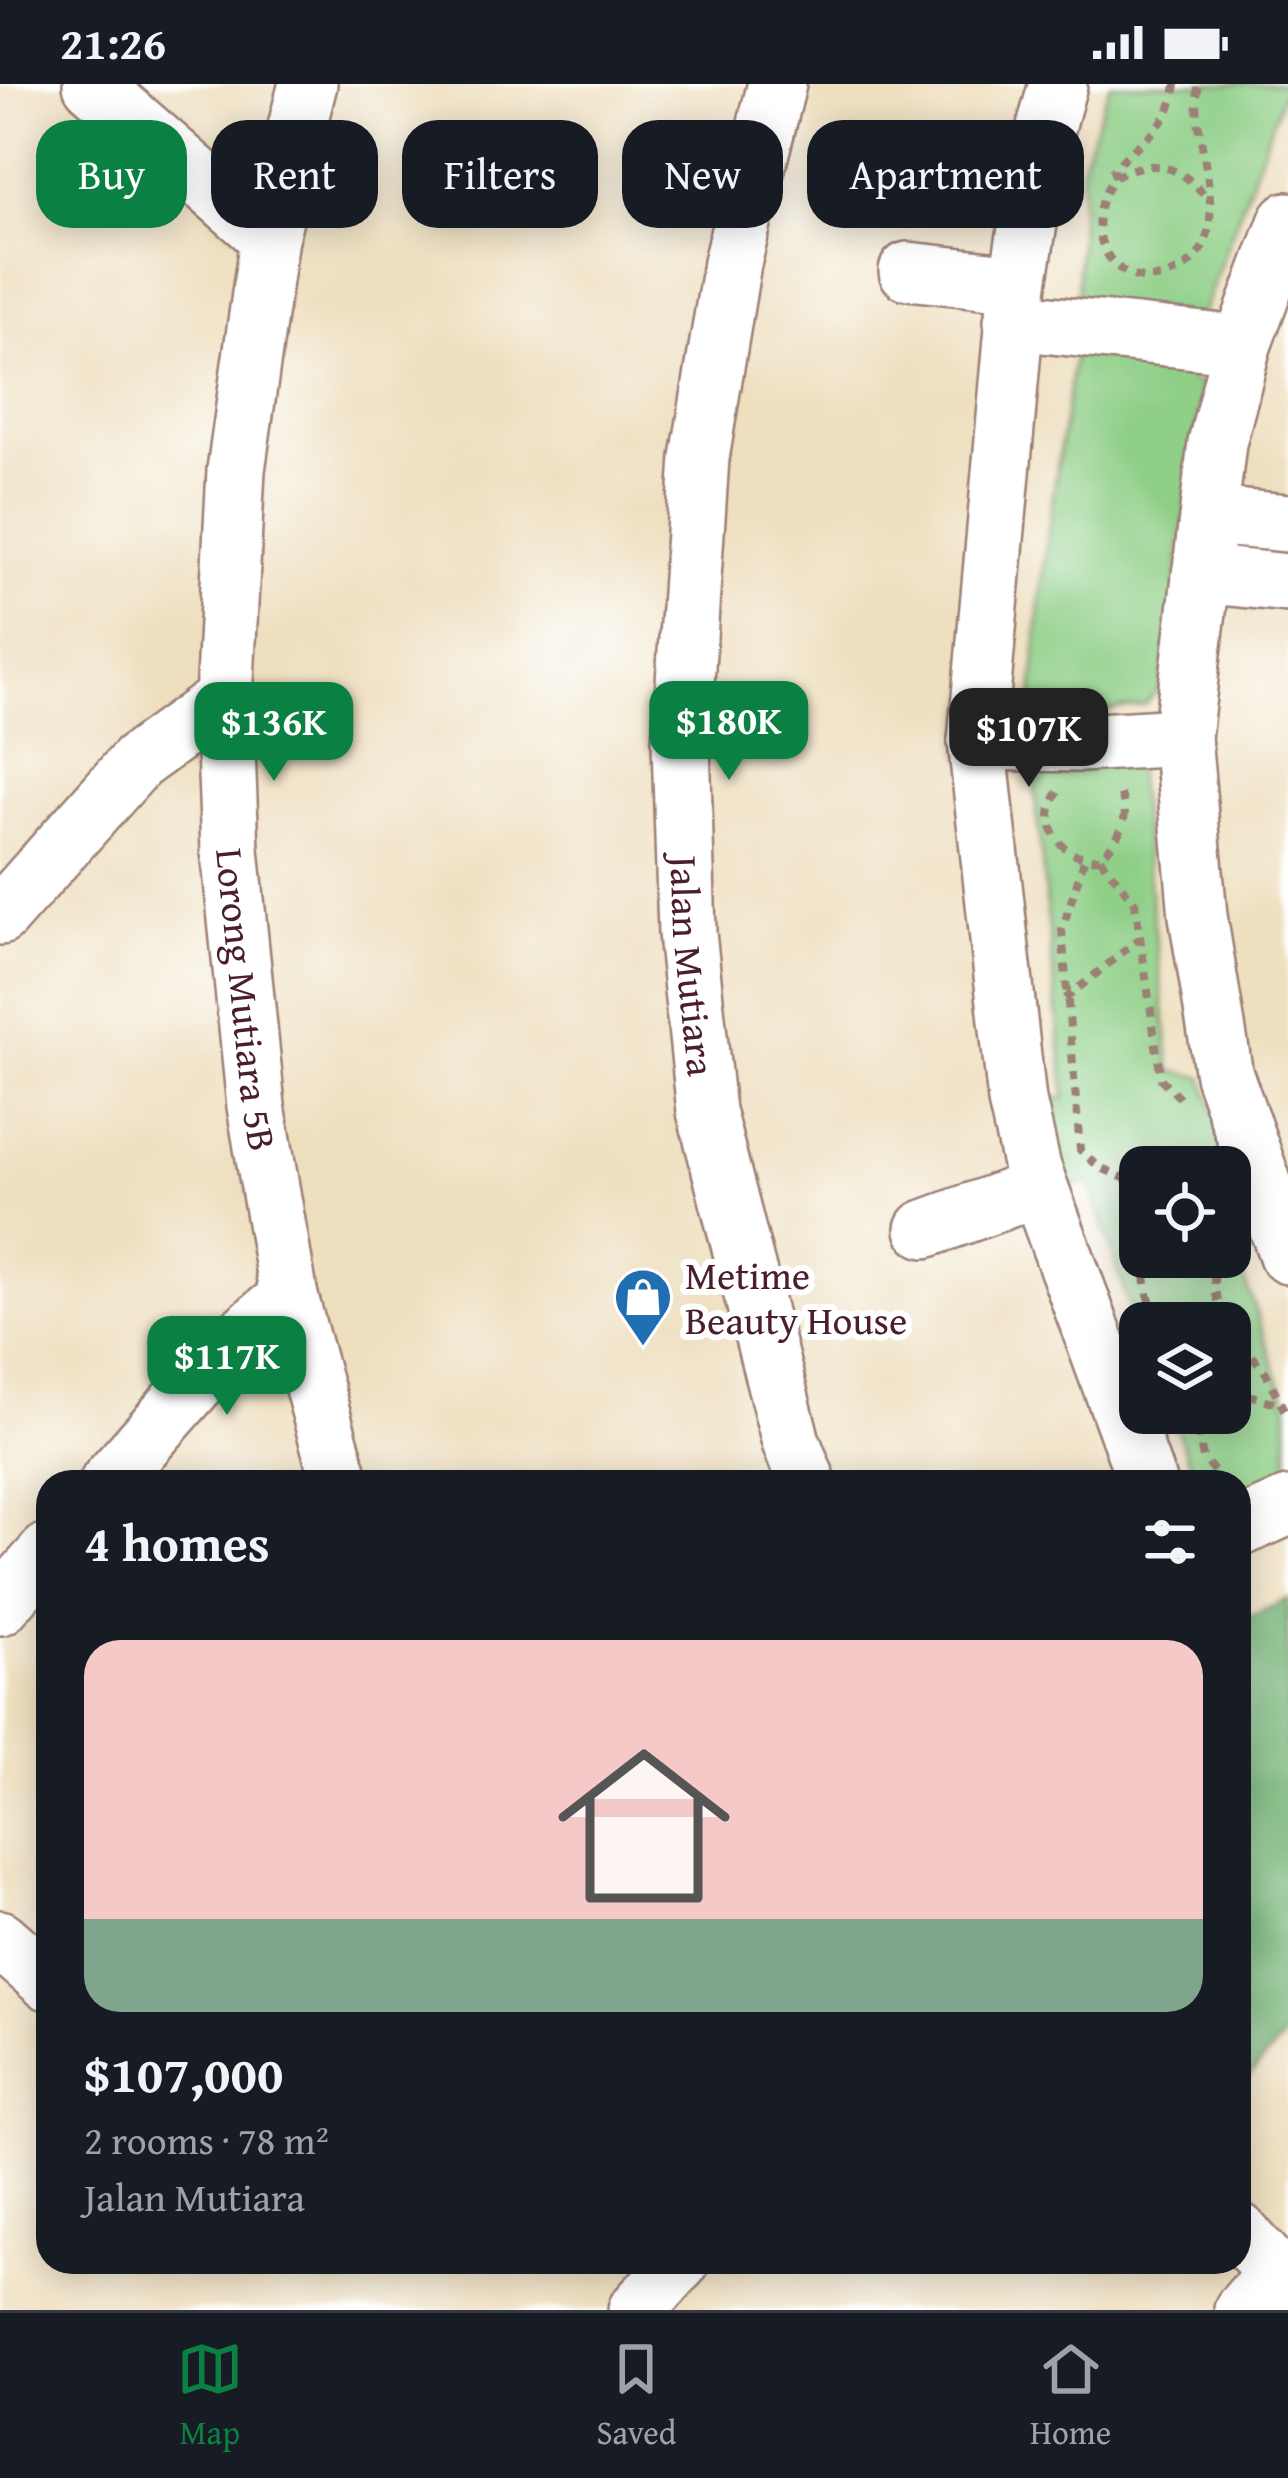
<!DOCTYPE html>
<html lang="en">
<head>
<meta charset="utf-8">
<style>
	:root { --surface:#171b24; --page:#242831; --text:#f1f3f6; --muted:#9ea1a6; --line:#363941; --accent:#0b8043 }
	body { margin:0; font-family:"Gentium Book Plus",serif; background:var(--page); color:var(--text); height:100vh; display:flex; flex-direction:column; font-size:45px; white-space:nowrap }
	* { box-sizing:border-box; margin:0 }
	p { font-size:39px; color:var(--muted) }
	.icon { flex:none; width:66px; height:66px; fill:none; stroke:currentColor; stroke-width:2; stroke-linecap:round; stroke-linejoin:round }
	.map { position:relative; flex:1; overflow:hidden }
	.panel { position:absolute; left:36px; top:1386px; width:1215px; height:804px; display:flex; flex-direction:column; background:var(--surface); border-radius:36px; box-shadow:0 6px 30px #0003 }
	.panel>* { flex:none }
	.top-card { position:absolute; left:36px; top:36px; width:1218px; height:108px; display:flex; gap:24px }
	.controls { position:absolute; left:1119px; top:1062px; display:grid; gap:24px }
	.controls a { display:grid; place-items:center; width:132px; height:132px; border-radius:24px; background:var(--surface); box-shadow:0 6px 30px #0003; font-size:60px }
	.price { position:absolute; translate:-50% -102px; padding:0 27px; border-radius:24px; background:var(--accent); color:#fff; font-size:39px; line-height:78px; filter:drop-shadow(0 3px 6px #0008) }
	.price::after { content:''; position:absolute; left:50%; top:72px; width:36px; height:27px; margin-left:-18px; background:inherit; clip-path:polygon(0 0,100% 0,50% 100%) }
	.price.selected { background:#222; color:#fff }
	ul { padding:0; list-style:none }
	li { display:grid; align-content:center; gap:24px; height:636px; padding:0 48px }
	li span { display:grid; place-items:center; height:372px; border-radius:36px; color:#555 }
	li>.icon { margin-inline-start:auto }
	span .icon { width:216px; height:216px; fill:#fffc; stroke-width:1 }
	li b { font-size:51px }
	h2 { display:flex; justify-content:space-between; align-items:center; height:144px; padding:0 48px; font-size:51px }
	.pill { padding:0 42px; border-radius:36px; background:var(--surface); box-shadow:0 6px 30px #0003; font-size:42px; line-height:108px }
	.pill.selected { background:var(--accent); color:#fff }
	.status { display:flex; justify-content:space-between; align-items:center; height:84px; padding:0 60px; background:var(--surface); direction:ltr }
	.status svg { height:33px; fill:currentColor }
	.menu { display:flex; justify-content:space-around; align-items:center; height:168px; border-top:3px solid var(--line); background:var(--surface); font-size:33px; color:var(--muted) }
	.menu a { display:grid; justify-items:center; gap:6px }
	.menu .selected { color:var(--accent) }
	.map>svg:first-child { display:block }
	.green { fill:#8fcf87; stroke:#6c7759; stroke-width:3 }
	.forest { fill:#73b274; stroke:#5e6850; stroke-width:3 }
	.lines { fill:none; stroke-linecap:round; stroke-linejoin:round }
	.minor-casing { stroke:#9c7f75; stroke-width:62 }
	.path { stroke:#9c7f75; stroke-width:8; stroke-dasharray:9 9; stroke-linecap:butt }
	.minor { stroke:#fff; stroke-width:57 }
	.labels { text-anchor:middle; stroke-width:12; stroke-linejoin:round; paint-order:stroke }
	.street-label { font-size:39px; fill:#4a1f2b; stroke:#fff }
	.poi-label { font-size:39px; fill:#4a1f2b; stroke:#fff; text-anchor:start }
</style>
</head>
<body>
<div class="status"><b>21:26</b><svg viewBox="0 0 49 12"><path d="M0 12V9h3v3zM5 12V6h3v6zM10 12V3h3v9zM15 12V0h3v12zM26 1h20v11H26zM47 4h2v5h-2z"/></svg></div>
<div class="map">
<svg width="1288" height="2226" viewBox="0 0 1288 2226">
	<rect width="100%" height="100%" fill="#fff"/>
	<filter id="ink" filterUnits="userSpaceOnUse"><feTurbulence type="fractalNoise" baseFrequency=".00833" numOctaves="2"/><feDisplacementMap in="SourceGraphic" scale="24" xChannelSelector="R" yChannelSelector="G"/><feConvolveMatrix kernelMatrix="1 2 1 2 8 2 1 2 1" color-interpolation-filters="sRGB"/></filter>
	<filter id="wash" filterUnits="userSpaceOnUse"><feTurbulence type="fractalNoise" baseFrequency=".004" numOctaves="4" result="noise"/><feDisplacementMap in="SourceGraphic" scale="48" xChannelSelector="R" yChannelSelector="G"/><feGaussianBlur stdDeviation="2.7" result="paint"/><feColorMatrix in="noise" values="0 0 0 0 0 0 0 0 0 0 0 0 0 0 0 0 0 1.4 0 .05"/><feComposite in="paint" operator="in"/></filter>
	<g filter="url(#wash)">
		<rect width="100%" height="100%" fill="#eedfbf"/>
		<path class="green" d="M1110,0H1286L1201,234L1077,221L1082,79Z
			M1075,267L1180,283L1203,305L1161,603L1144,621L1033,637C1035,512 1056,390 1075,267Z
			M1135,676L1171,987L1203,993L1254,1142L1230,1151V1083H1140V1173H1230V1154L1288,1322V1405L1239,1425V1398H1198L1170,1329H1230V1239H1140V1254L1090,1100L1055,1102L1032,1014H1066L1032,680Z"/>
		<path class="forest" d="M1288,1515V1949L1239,2003V1538Z"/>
	</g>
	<g filter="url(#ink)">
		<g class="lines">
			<defs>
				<g id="minor">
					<path d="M92,0L269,154"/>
					<path id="s1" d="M308,0L269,154L236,386L224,615L230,766L256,1022L289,1213L340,1398"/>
					<path id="s2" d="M777,0L732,179L700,374L681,658L687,849L706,1027L791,1358L807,1398"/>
					<path d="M1058,0L1041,62L1018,199L977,657L1017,1017L1032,1084L1147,1398"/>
					<path d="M1288,137L1242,261L1217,359L1182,653L1198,832L1224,991L1288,1171"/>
					<path d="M908,187L1018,199"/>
					<path d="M1013,237L1242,261"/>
					<path d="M1209,432L1288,439"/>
					<path d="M1201,490L1288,499"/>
					<path d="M977,657L1080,659L1182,653"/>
					<path d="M0,832L137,678L224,615"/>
					<path d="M925,1145L1037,1104"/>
					<path d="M109,1398L228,1263L289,1213"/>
					<path d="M1239,1444L1288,1422"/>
					<path d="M0,1522L48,1468"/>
					<path d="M0,1855L48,1897"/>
					<path d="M1239,2148L1288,2201"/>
					<path d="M637,2226L680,2178"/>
					<path d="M1243,2226L1275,2190"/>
				</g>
			</defs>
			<use href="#minor" class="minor-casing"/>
			<path class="path" d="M1176,0C1170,46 1141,53 1113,86L1115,93C1075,142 1113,215 1173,189C1247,158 1186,55 1199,0
				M1115,93C1153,71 1184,83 1209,117
				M1058,708C1036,741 1062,777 1100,774C1119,755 1135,730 1117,705
				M1100,774L1135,819L1161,995L1181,1015
				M1084,776L1062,846L1080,1066L1099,1083L1140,1101
				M1065,915L1139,855
				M1147,1173C1143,1202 1146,1218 1167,1239
				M1215,1173L1214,1205L1226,1239
				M1230,1244L1266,1289L1288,1334
				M1230,1316L1252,1312L1280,1320
				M1194,1329L1203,1374L1223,1398
				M1198,1343L1212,1329"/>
			<use href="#minor" class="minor"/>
		</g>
	</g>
	<defs>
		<symbol id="shop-pin" viewBox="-11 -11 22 30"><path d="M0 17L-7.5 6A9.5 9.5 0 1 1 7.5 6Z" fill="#1f6fb2" stroke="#fff"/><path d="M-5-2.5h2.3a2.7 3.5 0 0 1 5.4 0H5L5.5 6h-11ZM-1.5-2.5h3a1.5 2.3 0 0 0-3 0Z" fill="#fff"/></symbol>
	</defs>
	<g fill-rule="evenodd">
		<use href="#shop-pin" x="610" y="1180" width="66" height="90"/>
	</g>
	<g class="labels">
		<g class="street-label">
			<text dy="14" stroke="none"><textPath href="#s2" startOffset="891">Jalan Mutiara</textPath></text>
			<text dy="14" stroke="none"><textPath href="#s1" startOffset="924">Lorong Mutiara 5B</textPath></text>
		</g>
		<g class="poi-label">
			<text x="685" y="1205">Metime<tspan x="685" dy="45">Beauty House</tspan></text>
		</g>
	</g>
</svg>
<div class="controls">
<a><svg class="icon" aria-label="locate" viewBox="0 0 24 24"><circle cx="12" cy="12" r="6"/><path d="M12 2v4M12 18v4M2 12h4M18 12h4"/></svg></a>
<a><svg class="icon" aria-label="layers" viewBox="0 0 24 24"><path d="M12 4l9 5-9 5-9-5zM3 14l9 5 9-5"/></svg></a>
</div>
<b class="price" style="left:729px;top:699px">$180K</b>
<b class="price" style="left:274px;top:700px">$136K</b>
<b class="price selected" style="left:1029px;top:706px">$107K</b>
<b class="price" style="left:227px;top:1334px">$117K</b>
<div class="top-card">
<a class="pill selected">Buy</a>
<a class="pill">Rent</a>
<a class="pill">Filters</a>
<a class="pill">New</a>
<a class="pill">Apartment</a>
</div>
<section class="panel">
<h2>4 homes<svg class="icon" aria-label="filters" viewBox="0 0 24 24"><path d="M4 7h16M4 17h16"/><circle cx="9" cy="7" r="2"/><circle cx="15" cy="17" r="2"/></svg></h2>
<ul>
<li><span style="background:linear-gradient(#f6c9c9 75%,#7fa58c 0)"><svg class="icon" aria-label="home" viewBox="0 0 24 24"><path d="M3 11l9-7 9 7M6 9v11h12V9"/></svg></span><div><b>$107,000</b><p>2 rooms · 78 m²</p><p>Jalan Mutiara</p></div></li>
</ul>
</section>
</div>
<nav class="menu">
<a class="selected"><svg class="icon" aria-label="map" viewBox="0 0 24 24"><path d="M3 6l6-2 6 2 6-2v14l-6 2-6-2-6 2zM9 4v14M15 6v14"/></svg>Map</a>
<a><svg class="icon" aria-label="saved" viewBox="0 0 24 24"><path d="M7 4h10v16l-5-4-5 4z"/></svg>Saved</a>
<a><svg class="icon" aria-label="home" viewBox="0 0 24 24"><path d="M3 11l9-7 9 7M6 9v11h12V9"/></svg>Home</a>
</nav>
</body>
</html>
